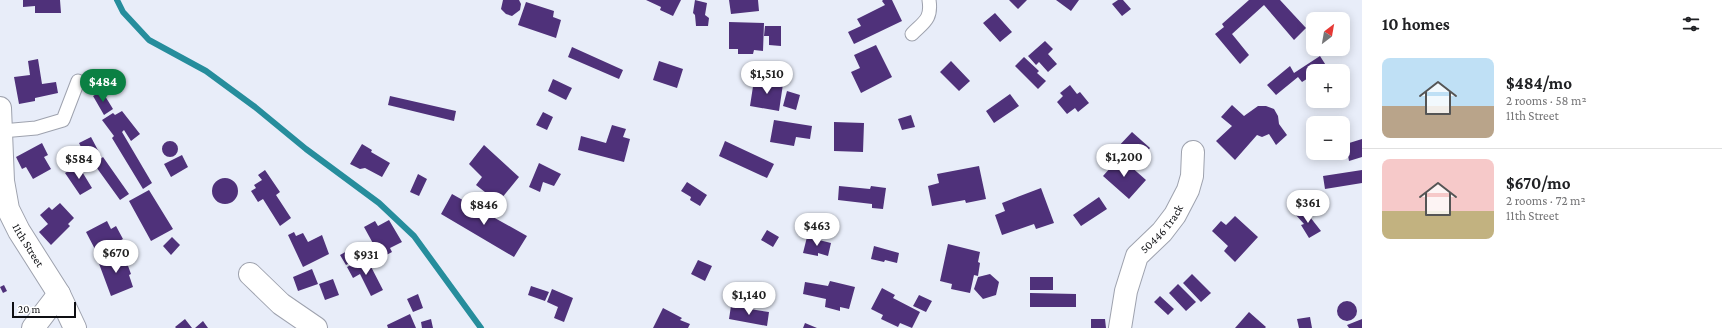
<!DOCTYPE html>
<html lang="en">
<head>
<meta charset="utf-8">
<style>
	:root { --surface:#fff; --page:#f2f2f2; --text:#202124; --muted:#757577; --line:#e0e0e0; --accent:#0b8043 }
	body { margin:0; font-family:"Crimson Pro",serif; background:var(--page); color:var(--text); height:100vh; display:flex; flex-direction:column; font-size:15px; white-space:nowrap }
	* { box-sizing:border-box; margin:0 }
	p { font-size:13px; color:var(--muted) }
	.icon { flex:none; width:22px; height:22px; fill:none; stroke:currentColor; stroke-width:2; stroke-linecap:round; stroke-linejoin:round }
	.map { position:relative; flex:1; overflow:hidden }
	.details { display:flex; flex-direction:column; background:var(--surface); width:360px }
	.details>* { flex:none }
	.needle { width:26px; rotate:31deg }
	.fabs { position:absolute; left:1306px; top:12px; display:grid; gap:8px }
	.fabs a { display:grid; place-items:center; width:44px; height:44px; border-radius:8px; background:var(--surface); box-shadow:0 2px 10px #0003; font-size:20px }
	.scale { position:absolute; left:12px; bottom:10px; width:64px; box-sizing:border-box; padding-left:4px; border:2px solid #0e0f13; border-top:0; font-size:11px; line-height:14px; white-space:nowrap; color:#0e0f13; -webkit-text-stroke:3px #fff; paint-order:stroke }
	.price { position:absolute; translate:-50% -34px; padding:0 9px; border-radius:14px; background:#fff; color:#222; font-size:13px; line-height:26px; filter:drop-shadow(0 1px 2px #0008) }
	.price::after { content:''; position:absolute; left:50%; top:24px; width:12px; height:9px; margin-left:-6px; background:inherit; clip-path:polygon(0 0,100% 0,50% 100%) }
	.price.current { background:var(--accent); color:#fff }
	ul { padding:0; list-style:none }
	li { display:flex; align-items:center; gap:12px; height:100px; padding:0 20px }
	li+li { border-top:1px solid var(--line) }
	li span { display:grid; place-items:center; flex:none; width:112px; height:80px; border-radius:8px; color:#555 }
	li>.icon { margin-inline-start:auto }
	span .icon { width:48px; height:48px; fill:#fffc; stroke-width:1 }
	li b { font-size:17px }
	h2 { display:flex; justify-content:space-between; align-items:center; height:48px; padding:0 20px; font-size:17px }
	main { display:flex; flex:1; min-height:0 }
	.map>svg:first-child { display:block }
	.lines { fill:none; stroke-linecap:round; stroke-linejoin:round }
	.stream { stroke:#268d9c; stroke-width:6 }
	.building { fill:#4f317a }
	.lane-casing { stroke:#9ea2ae; stroke-width:15 }
	.street-casing { stroke:#9ea2ae; stroke-width:24 }
	.lane { stroke:#fff; stroke-width:13 }
	.street { stroke:#fff; stroke-width:22 }
	.labels { text-anchor:middle; stroke-width:4; stroke-linejoin:round; paint-order:stroke }
	.street-label { font-size:12px; fill:#0e0f13; stroke:#fff }
</style>
</head>
<body>
<main>
<div class="map">
<svg width="1362" height="328" viewBox="0 0 1362 328">
	<rect width="100%" height="100%" fill="#e8edf9"/>
	<g class="lines">
		<path class="stream" d="M117,0L123,12L149,40L206,71L255,107L306,149L379,203L414,236L481,328"/>
	</g>
	<path class="building" d="M23,0H60L61,13H35V6L23,7Z
		M503,0H519L521,4L520,10L512,16L506,14L501,9Z
		M646,0H681L673,16L660,10L661,7Z
		M695,0L707,3L705,15L709,18L708,26H696L695,15L693,13Z
		M729,0H758L759,11L731,14Z
		M883,0H892L902,21L854,44L848,32L861,26L857,19L885,5L882,1Z
		M1009,0H1027L1018,9Z
		M1056,0H1079L1071,11Z
		M1118,0H1123L1131,9L1122,16L1112,4Z
		M1249,0H1280L1306,28L1294,40L1264,5L1232,34L1249,55L1240,64L1215,34L1224,27L1222,24Z
		M526,2L554,11L553,17L561,20L556,38L518,25Z
		M995,13L1012,32L1000,42L983,23Z
		M729,22L764,23L763,51L754,50L753,54H738V49H729Z
		M765,26H781V46L769,45V36H764Z
		M1045,41L1053,49L1048,54L1057,64L1048,72L1039,62L1036,65L1028,56Z
		M876,45L892,77L861,93L851,72L860,68L854,55Z
		M572,47L623,70L619,79L568,57Z
		M1320,56L1327,67L1320,71H1313V75L1302,82L1298,77L1276,95L1267,85L1290,66L1294,73Z
		M1024,57L1039,71L1037,73L1046,81L1038,89L1015,66Z
		M38,59L42,84L56,82L58,93L35,98V101L19,104L14,77L30,75L28,61Z
		M659,61L683,69L677,88L653,80Z
		M951,61L970,81L959,91L940,72Z
		M553,79L572,88L566,100L548,91Z
		M754,80L783,84L779,111L750,106Z
		M1070,85L1077,94L1080,92L1089,103L1078,112L1075,108L1067,114L1057,102L1063,96L1060,93Z
		M102,91L113,109L104,115L93,96Z
		M787,91L800,95L796,110L783,106Z
		M1010,94L1019,106L994,123L986,111Z
		M390,96L456,111L454,121L388,105Z
		M1232,105L1244,116L1258,106H1266L1274,109L1278,116L1279,124L1287,135L1276,145L1269,134L1262,137L1257,135L1235,160L1216,141L1232,126L1221,117Z
		M122,111L140,134L131,141L124,130L122,132L152,183L143,189L112,138L114,136L102,120L113,113L115,115Z
		M543,112L553,117L547,130L536,125Z
		M911,115L915,127L902,130L898,119Z
		M774,120L812,126L810,139L796,137L794,146L770,142Z
		M834,122L864,123L863,152L834,151Z
		M612,125L626,129L623,137L630,139L624,162L578,150L581,136L606,143Z
		M1132,132L1150,148L1143,156L1146,160L1138,168L1116,149Z
		M91,137L101,156L89,163L79,143Z
		M1362,139V157L1349,161L1346,144Z
		M725,141L774,164L767,178L719,156Z
		M162 149a8 8 0 1 1 16 0a8 8 0 1 1-16 0Z
		M42,143L48,155L44,157L51,169L33,179L26,167L22,169L16,157Z
		M362,144L372,150L371,152L390,163L382,177L365,168L360,169L350,164Z
		M484,145L519,177L501,199L495,193L490,196L476,185L482,177L469,164Z
		M182,155L188,167L171,177L164,164Z
		M103,157L129,194L120,200L94,164Z
		M1120,157L1146,180L1129,199L1103,176Z
		M539,163L561,174L554,186L543,182L540,192L529,187Z
		M78,165L92,188L80,195L65,173Z
		M979,166L986,199L966,203L965,200L932,206L928,186L939,183L937,174Z
		M265,170L280,192L276,195L291,218L280,226L263,199L258,202L251,191L256,188L254,185L262,180L258,175Z
		M1362,170V183L1325,189L1323,176Z
		M418,174L427,179L419,196L410,192Z
		M212 191a13 13 0 1 1 26 0a13 13 0 1 1-26 0Z
		M687,182L707,195L700,206L690,200L691,197L681,191Z
		M839,186L870,189L871,186L886,188L883,209L872,208V204L838,200Z
		M1041,188L1054,223L1036,229L1034,224L1002,235L995,215L1005,211L1002,203Z
		M149,190L173,229L151,241L129,201Z
		M452,194L527,236L514,257L441,214Z
		M1099,197L1107,209L1081,226L1073,215Z
		M60,203L74,218L68,224L70,226L51,245L39,232L48,224L40,215L49,207L52,210Z
		M1303,208L1321,231L1309,238L1301,225L1304,224L1295,214Z
		M1235,216L1258,237L1235,262L1224,251L1228,246L1212,231L1221,221L1226,225Z
		M389,220L402,242L390,248L392,252L381,258L364,227L375,221L378,226Z
		M107,221L111,229L116,226L123,239L106,248L108,250L98,255L86,232Z
		M767,230L779,237L773,247L761,240Z
		M294,232L296,236L303,233L308,242L322,235L329,254L303,267L288,235Z
		M172,237L180,245L171,255L163,246Z
		M807,237L831,243L828,256L818,253V256L803,253Z
		M948,244L980,252L978,262L980,263L978,276L974,275L970,293L951,289L952,284L940,281Z
		M358,245L363,256L346,265L340,255Z
		M874,246L899,253L897,263L885,260L884,262L871,259Z
		M123,252L131,274L129,275L133,287L111,296L98,261Z
		M366,257L383,290L371,296L360,274L353,278L347,267Z
		M698,260L712,266L705,281L691,274Z
		M312,269L318,284L298,291L293,277Z
		M990,274L999,282L996,295L983,299L974,289L978,277Z
		M1192,274L1211,293L1201,302L1183,283Z
		M1030,277H1053V290H1030Z
		M333,279L339,295L325,300L319,284Z
		M830,281L855,287L849,309L840,307V311L825,307L826,299L803,294L805,282L828,286Z
		M1178,284L1196,302L1186,311L1169,293Z
		M4,285L7,291L3,293L0,287Z
		M531,286L549,292L545,301L528,295Z
		M882,288L895,295L893,298L920,312L912,328L900,323L898,327L881,319L883,315L871,309Z
		M552,289L573,298L564,322L554,318L558,307L547,302Z
		M1030,293L1076,294V307H1030Z
		M418,294L423,308L413,312L407,299Z
		M919,295L932,301L926,312L913,306Z
		M1160,296L1174,309L1168,315L1154,302Z
		M1337 311a10 10 0 1 1 20 0a10 10 0 1 1-20 0Z
		M731,306L769,312L767,326L729,319Z
		M663,308L682,318L680,320L690,324L688,328H653Z
		M1249,312L1266,327L1265,328H1235Z
		M410,314L416,328H388L387,325Z
		M1310,317L1312,328H1299L1297,319Z
		M185,319L192,328H176L175,327Z
		M431,319L433,328H422L421,322Z
		M1091,319H1105L1106,328H1091Z
		M1362,319V328H1349L1347,325Z
		M203,321L208,328H195Z
		M805,323L817,328H803Z"/>
	<g class="lines">
		<defs>
			<path id="lane" d="M912,34C924,22 932,19 929,0
				M2,131L36,128L63,120L78,81"/>
			<g id="street">
				<path id="s1" d="M0,108L3,181L8,209L19,231L59,294L75,328"/>
				<path d="M250,274L281,304L316,328"/>
				<path d="M33,328L59,294"/>
				<path id="s2" d="M1120,328L1126,291L1137,256L1162,232L1175,215L1188,190L1192,176L1193,152"/>
			</g>
		</defs>
		<use href="#lane" class="lane-casing"/>
		<use href="#street" class="street-casing"/>
		<use href="#lane" class="lane"/>
		<use href="#street" class="street"/>
	</g>
	<g class="labels">
		<g class="street-label">
			<text dy="4" stroke="none"><textPath href="#s2" startOffset="111">50446 Track</textPath></text>
			<text dy="4" stroke="none"><textPath href="#s1" startOffset="143">11th Street</textPath></text>
		</g>
	</g>
</svg>
<div class="fabs">
<a><svg class="needle" viewBox="-14 -14 28 28"><path d="M0-13l5 13h-10z" fill="#e53935"/><path d="M0 13l5-13h-10z" fill="#757577"/></svg></a>
<a>+</a>
<a>−</a>
</div>
<div class="scale">20 m</div>
<b class="price" style="left:767px;top:95px">$1,510</b>
<b class="price current" style="left:103px;top:103px">$484</b>
<b class="price" style="left:1124px;top:178px">$1,200</b>
<b class="price" style="left:79px;top:180px">$584</b>
<b class="price" style="left:1308px;top:224px">$361</b>
<b class="price" style="left:484px;top:226px">$846</b>
<b class="price" style="left:817px;top:247px">$463</b>
<b class="price" style="left:116px;top:274px">$670</b>
<b class="price" style="left:366px;top:276px">$931</b>
<b class="price" style="left:749px;top:316px">$1,140</b>
</div>
<section class="details">
<h2>10 homes<svg class="icon" aria-label="filters" viewBox="0 0 24 24"><path d="M4 7h16M4 17h16"/><circle cx="9" cy="7" r="2"/><circle cx="15" cy="17" r="2"/></svg></h2>
<ul>
<li><span style="background:linear-gradient(#bfe0f5 60%,#b9a48a 0)"><svg class="icon" aria-label="home" viewBox="0 0 24 24"><path d="M3 11l9-7 9 7M6 9v11h12V9"/></svg></span><div><b>$484/mo</b><p>2 rooms · 58 m²</p><p>11th Street</p></div></li>
<li><span style="background:linear-gradient(#f6c9c9 65%,#c2b280 0)"><svg class="icon" aria-label="home" viewBox="0 0 24 24"><path d="M3 11l9-7 9 7M6 9v11h12V9"/></svg></span><div><b>$670/mo</b><p>2 rooms · 72 m²</p><p>11th Street</p></div></li>
</ul>
</section>
</main>
</body>
</html>
